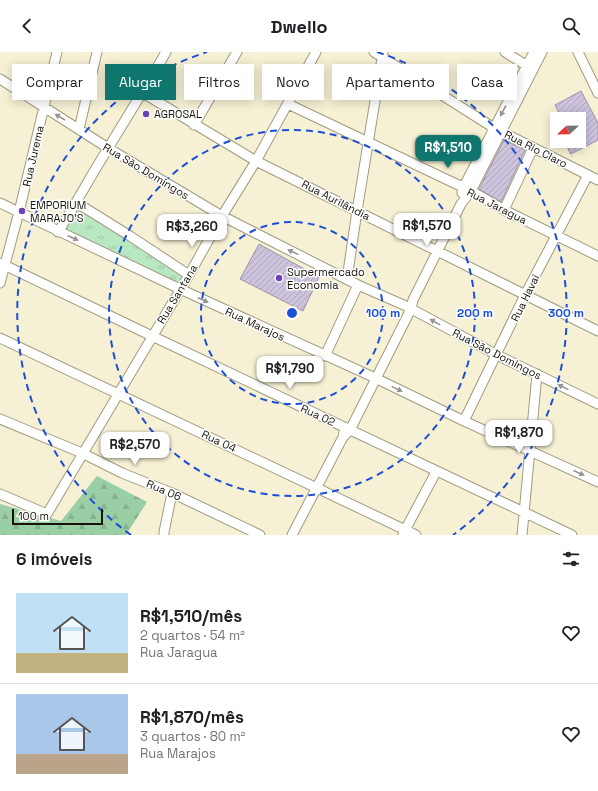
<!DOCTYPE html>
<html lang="pt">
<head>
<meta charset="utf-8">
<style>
	:root { --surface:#fff; --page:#f2f2f2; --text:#202124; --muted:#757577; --line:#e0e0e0; --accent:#0f766e }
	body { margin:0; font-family:"Space Grotesk",sans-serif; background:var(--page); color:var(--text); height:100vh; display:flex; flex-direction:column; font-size:15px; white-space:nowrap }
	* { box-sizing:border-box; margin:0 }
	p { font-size:13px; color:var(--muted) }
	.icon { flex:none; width:22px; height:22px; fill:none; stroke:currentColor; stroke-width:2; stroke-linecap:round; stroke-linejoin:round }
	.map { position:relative; height:483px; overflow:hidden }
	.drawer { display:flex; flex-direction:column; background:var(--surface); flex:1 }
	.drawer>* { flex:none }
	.hud { position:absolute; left:12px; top:12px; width:574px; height:36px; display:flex; gap:8px }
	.needle { width:26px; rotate:248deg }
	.fabs { position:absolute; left:550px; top:60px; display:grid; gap:8px }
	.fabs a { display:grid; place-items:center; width:36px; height:36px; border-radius:0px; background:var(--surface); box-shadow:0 2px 10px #0003; font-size:20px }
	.scale { position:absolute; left:12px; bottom:10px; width:91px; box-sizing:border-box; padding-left:4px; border:2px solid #16140a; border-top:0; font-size:11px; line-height:14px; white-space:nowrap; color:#16140a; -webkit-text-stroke:3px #fff; paint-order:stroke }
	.price { position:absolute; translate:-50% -34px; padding:0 9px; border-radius:8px; background:#fff; color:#222; font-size:13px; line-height:26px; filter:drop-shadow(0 1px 2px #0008) }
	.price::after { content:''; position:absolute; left:50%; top:24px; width:12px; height:9px; margin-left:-6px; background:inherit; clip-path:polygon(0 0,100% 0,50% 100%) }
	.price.active { background:var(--accent); color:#fff }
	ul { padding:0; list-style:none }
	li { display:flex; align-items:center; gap:12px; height:100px; padding:0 16px }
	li+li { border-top:1px solid var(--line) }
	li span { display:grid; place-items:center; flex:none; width:112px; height:80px; border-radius:0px; color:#555 }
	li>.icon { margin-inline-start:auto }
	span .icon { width:48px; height:48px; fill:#fffc; stroke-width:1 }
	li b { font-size:17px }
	h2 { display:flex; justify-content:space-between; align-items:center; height:48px; padding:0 16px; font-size:17px }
	.chip { padding:0 14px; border-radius:0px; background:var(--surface); box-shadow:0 2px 10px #0003; font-size:14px; line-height:36px }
	.chip.active { background:var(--accent); color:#fff }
	header { display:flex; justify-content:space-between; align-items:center; height:52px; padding:0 16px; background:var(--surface); font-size:18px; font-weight:700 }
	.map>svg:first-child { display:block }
	.grass { fill:url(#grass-tufts) }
	.forest { fill:url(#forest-firs) }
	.building { fill:url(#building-hatch); stroke:#9e94ad }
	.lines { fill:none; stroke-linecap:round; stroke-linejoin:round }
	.minor-casing { stroke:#a09b80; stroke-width:11 }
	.path { stroke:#97947f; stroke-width:1; stroke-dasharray:2 2; stroke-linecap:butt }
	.minor { stroke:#fff; stroke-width:9 }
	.oneway { fill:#969591 }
	.ring { fill:none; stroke:#1d4ed8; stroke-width:2; stroke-dasharray:7 5 }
	.poi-dot { fill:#6942ba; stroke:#fff; stroke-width:1.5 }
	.labels { text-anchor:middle; stroke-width:3; stroke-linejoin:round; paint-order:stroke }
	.poi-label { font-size:11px; fill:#16140a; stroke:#fff; text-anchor:start }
	.street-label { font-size:11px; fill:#16140a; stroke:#fff }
	.centre { fill:#1d4ed8; stroke:#fff; stroke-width:2 }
	.ring-label { font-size:12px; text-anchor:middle; font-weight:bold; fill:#1d4ed8; stroke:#fff; stroke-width:3; stroke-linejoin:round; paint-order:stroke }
</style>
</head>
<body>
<header><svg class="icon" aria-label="back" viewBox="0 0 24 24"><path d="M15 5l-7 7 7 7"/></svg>Dwello<svg class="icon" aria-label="search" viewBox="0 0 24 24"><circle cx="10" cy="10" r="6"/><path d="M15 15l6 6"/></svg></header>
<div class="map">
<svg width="598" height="483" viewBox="0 0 598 483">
	<defs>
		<pattern id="grass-tufts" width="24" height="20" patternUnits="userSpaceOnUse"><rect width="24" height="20" fill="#b7e8c1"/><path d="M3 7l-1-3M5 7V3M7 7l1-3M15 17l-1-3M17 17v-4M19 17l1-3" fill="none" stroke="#9dc6a4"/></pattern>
		<pattern id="forest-firs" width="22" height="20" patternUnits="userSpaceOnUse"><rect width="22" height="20" fill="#9acfa6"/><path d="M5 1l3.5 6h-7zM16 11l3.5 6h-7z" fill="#84b18e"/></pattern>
		<pattern id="building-hatch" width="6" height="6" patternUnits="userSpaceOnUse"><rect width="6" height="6" fill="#cdc3dd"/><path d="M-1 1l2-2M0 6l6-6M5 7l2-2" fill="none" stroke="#afa7bc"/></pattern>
	</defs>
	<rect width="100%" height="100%" fill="#f6f1d4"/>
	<path class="grass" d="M78,156L184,223L177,232L63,179Z"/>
	<path class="forest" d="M97,424L147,450L126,483H0V452L61,469Z"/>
	<path class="building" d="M581,39L598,71V88L571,102L564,89H579V67H562L555,53Z
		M504,88L525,98L501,150L479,137Z
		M259,192L319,225L303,259L240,227Z"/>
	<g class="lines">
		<defs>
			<path id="minor" d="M374,0L494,76L598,128
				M505,0L532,17
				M578,0L598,41
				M0,27L108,96L222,164L358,233L406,254L497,303L598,352
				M143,41L256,109L598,279
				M288,52L471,139L504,158L598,204
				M194,73L237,0
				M79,77L97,0
				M462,141L463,136L534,0
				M0,151L180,237L371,324L464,369L598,430
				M77,151L130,184L189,223
				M504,158L533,96
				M58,180C76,152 91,123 109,95C128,63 148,32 166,0
				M0,211L152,284L572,483
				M347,227L357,159L383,0
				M0,231L19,160L57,0
				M0,286L416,483
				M325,304L358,233
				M0,367L82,401L122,421L172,441L260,483
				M464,369L525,243L588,123
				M343,385L350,378L411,257L413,248L461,152L471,139L542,0
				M0,442L47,462L189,223L222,164L256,109L316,0
				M403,482L436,420
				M164,483V480L172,441
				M292,483L343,385L344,380
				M522,483L537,322"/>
		</defs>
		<use href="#minor" class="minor-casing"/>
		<path class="path" d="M568,97L572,105"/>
		<use href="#minor" class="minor"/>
	</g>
	<defs><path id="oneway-solid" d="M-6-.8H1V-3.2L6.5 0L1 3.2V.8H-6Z"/></defs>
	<g class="oneway">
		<use href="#oneway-solid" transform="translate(503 59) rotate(118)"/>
		<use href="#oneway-solid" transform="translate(60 65) rotate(-149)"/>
		<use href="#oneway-solid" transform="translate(73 186) rotate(25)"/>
		<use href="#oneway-solid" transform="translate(293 200) rotate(-154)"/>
		<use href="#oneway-solid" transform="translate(203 248) rotate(25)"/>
		<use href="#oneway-solid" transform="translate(435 270) rotate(-151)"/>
		<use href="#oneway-solid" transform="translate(563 335) rotate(-154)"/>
		<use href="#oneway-solid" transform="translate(397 337) rotate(26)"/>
		<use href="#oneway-solid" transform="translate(579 421) rotate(25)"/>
	</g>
	<g class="ring">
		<circle cx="292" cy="261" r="91"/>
		<circle cx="292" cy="261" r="183"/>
		<path d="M131 483A274 274 0 0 1 207 0M377 0A274 274 0 0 1 453 483"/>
	</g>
	<g class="poi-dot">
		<circle cx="146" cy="62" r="4"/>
		<circle cx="22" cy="159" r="4"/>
		<circle cx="279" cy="226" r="4"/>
	</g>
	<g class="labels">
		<g class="poi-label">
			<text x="154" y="66">AGROSAL</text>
			<text x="30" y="157">EMPORIUM<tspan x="30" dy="13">MARAJO’S</tspan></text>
			<text x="287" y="224">Supermercado<tspan x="287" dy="13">Economia</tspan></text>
		</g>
		<g class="street-label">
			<text transform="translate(536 97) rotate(27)" y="4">Rua Rio Claro</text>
			<text transform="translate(33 104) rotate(-77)" y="4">Rua Jurema</text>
			<text transform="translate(146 119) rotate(31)" y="4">Rua São Domingos</text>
			<text transform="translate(336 148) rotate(27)" y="4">Rua Aurilândia</text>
			<text transform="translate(497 154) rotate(27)" y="4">Rua Jaragua</text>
			<text transform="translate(177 242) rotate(-59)" y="4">Rua Santana</text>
			<text transform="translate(525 246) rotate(-64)" y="4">Rua Havai</text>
			<text transform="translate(255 272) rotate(25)" y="4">Rua Marajos</text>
			<text transform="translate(497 302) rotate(27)" y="4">Rua São Domingos</text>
			<text transform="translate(318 363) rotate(25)" y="4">Rua 02</text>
			<text transform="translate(219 389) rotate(25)" y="4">Rua 04</text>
			<text transform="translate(164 438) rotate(23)" y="4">Rua 06</text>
		</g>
	</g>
	<circle cx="292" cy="261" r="6" class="centre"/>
	<g class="ring-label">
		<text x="383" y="265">100 m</text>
		<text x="475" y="265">200 m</text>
		<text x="566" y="265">300 m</text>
	</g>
</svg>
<div class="fabs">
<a><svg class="needle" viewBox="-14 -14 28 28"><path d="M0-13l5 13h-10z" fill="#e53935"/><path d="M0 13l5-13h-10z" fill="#757577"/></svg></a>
</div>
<div class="scale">100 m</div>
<b class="price active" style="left:448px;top:117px">R$1,510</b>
<b class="price" style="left:427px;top:195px">R$1,570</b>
<b class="price" style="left:192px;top:196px">R$3,260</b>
<b class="price" style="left:290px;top:338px">R$1,790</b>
<b class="price" style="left:519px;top:402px">R$1,870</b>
<b class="price" style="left:135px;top:414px">R$2,570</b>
<div class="hud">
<a class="chip">Comprar</a>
<a class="chip active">Alugar</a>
<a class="chip">Filtros</a>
<a class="chip">Novo</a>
<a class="chip">Apartamento</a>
<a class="chip">Casa</a>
</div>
</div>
<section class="drawer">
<h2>6 imóveis<svg class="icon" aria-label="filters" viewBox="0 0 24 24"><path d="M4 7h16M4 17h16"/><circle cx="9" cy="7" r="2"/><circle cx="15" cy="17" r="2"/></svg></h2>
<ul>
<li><span style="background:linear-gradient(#bfe0f5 75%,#c2b280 0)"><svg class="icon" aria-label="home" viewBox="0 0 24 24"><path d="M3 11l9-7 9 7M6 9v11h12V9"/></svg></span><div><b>R$1,510/mês</b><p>2 quartos · 54 m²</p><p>Rua Jaragua</p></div><svg class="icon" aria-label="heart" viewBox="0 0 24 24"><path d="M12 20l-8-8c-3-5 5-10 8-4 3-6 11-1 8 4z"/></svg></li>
<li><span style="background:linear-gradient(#a9c7e8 75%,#b9a48a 0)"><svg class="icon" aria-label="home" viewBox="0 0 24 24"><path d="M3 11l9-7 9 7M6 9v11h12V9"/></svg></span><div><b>R$1,870/mês</b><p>3 quartos · 80 m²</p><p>Rua Marajos</p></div><svg class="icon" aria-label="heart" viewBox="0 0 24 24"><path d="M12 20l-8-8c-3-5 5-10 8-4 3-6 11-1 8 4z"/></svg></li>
</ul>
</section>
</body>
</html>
